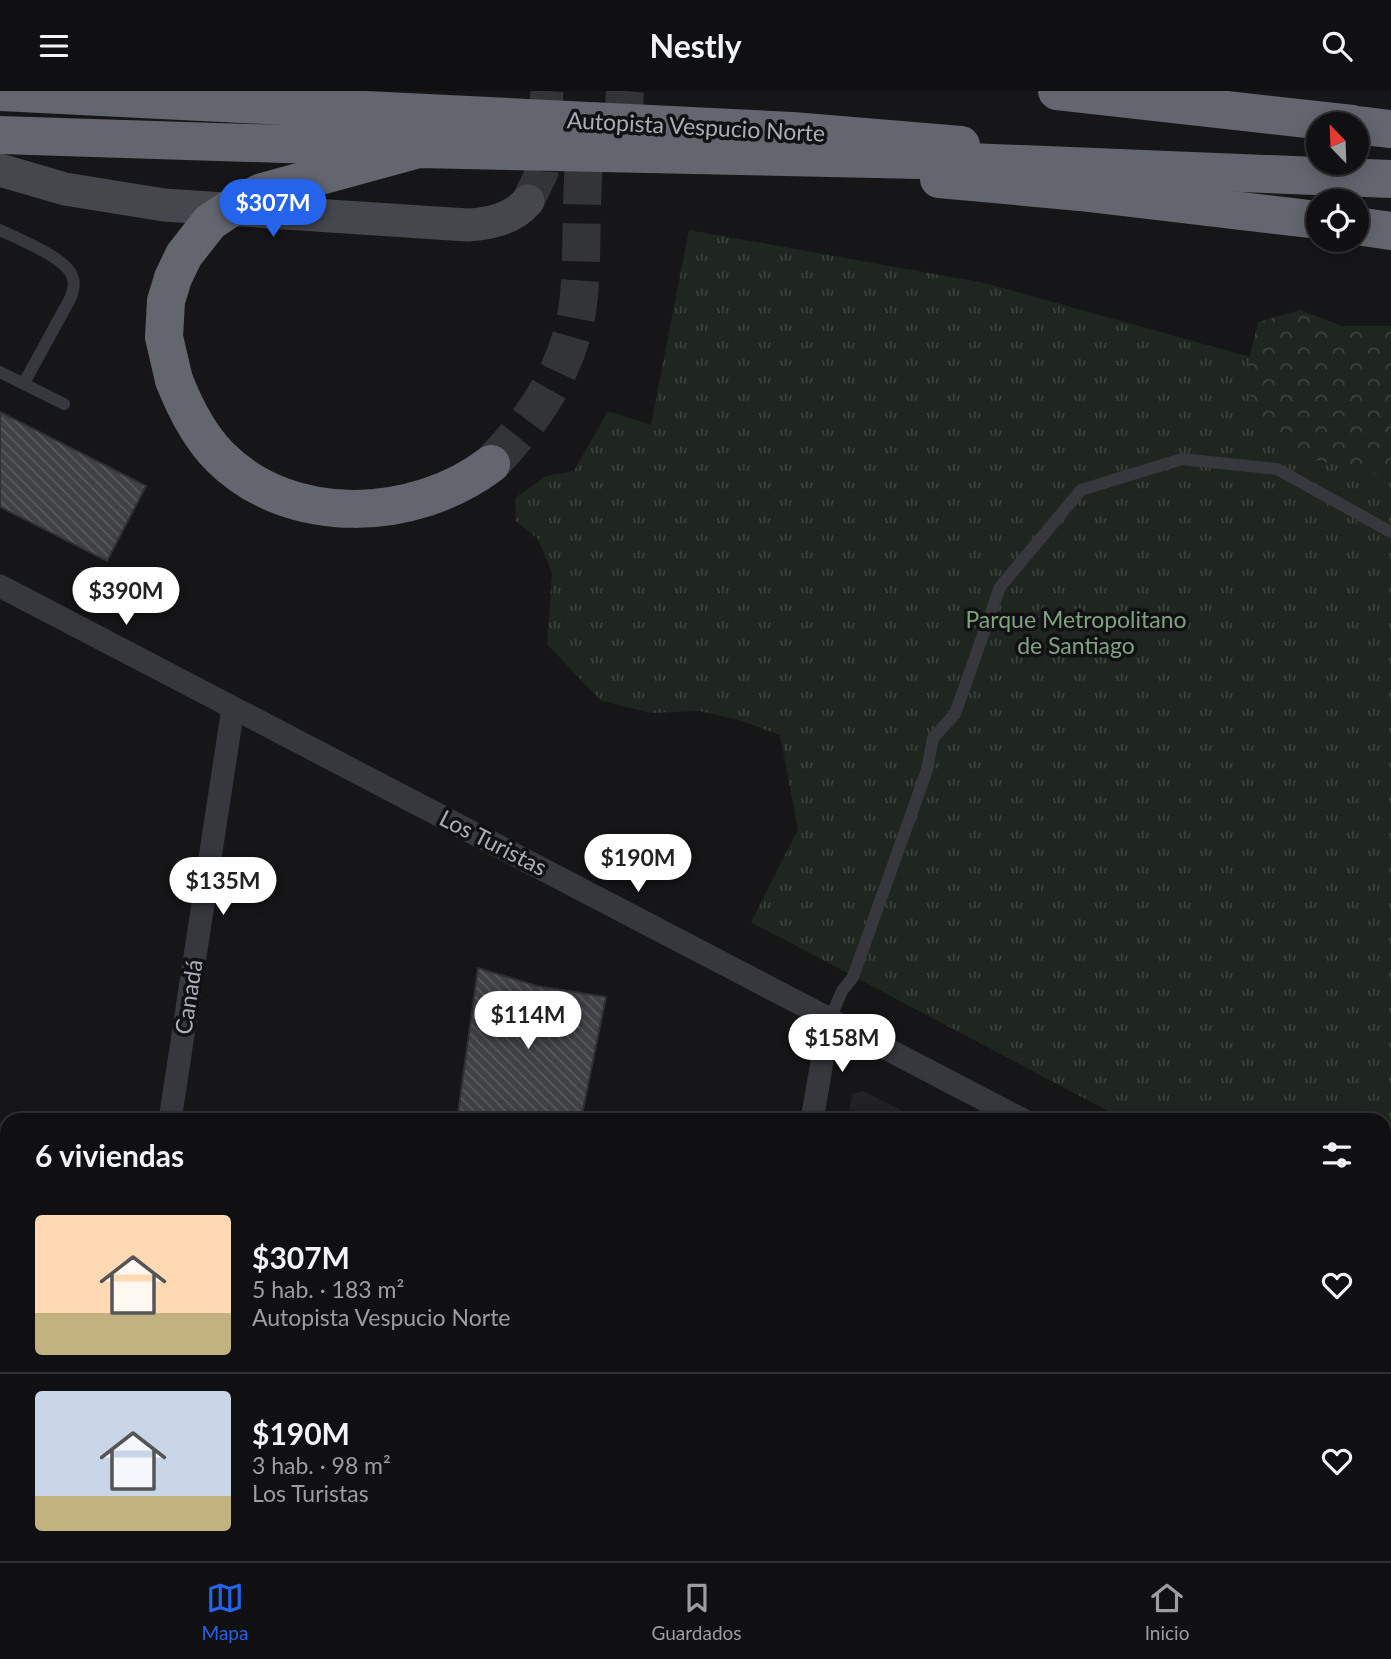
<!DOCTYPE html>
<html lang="es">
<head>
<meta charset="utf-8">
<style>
	:root { --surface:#101012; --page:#19191b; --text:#f1f3f6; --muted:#9c9d9f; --line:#303032; --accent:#2563eb }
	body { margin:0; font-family:Lato,sans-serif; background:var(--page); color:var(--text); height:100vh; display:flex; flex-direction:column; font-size:26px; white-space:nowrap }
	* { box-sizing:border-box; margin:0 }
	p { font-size:23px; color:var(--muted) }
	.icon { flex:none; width:38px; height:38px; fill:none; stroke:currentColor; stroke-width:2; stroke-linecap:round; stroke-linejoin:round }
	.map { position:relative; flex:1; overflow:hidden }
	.drawer { position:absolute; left:0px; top:1022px; width:1391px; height:448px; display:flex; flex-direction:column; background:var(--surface); border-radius:21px 21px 0 0; box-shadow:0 4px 18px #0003,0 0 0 2px var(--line) }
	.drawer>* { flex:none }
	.needle { width:46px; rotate:337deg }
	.tools { position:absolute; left:1306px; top:21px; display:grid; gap:14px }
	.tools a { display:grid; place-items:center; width:63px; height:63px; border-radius:50%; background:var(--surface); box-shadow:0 4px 18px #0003,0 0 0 2px var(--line); font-size:35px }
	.price { position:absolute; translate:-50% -60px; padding:0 16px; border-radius:24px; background:#fff; color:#222; font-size:23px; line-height:46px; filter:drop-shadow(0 2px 4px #0008) }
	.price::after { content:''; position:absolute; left:50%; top:42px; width:21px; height:16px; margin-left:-10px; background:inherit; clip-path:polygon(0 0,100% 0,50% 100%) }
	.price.selected { background:var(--accent); color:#fff }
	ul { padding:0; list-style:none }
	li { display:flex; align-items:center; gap:21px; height:175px; padding:0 35px }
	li+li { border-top:2px solid var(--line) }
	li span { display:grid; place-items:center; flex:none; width:196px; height:140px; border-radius:7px; color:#555 }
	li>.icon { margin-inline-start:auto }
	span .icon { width:84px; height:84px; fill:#fffc; stroke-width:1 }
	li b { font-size:30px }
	h2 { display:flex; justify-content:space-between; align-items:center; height:84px; padding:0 35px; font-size:30px }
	header { display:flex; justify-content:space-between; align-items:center; height:91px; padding:0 35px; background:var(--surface); font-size:32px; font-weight:700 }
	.menu { display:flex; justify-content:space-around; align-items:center; height:98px; border-top:2px solid var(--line); background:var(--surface); font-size:19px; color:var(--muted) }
	.menu a { display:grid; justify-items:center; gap:4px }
	.menu .selected { color:var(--accent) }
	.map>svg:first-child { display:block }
	.built { fill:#222225 }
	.grass { fill:url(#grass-tufts) }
	.forest { fill:url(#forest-crowns) }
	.building { fill:url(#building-back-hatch); stroke:#303034; stroke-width:2 }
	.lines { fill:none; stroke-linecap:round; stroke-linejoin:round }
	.secondary-tunnel { stroke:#333438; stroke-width:33; stroke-dasharray:33 17; stroke-linecap:butt }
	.motorway-tunnel { stroke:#333438; stroke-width:38; stroke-dasharray:38 19; stroke-linecap:butt }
	.service { stroke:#37383d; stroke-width:12 }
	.minor { stroke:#37383d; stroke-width:23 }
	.secondary { stroke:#45474d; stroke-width:33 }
	.motorway { stroke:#63666e; stroke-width:38 }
	.motorway-bridge { stroke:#63666e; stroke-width:38 }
	.labels { text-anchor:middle; stroke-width:7; stroke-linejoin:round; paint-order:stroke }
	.street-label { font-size:23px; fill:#a8adb8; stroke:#111113 }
	.park-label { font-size:23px; fill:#7fa381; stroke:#111113 }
</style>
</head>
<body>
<header><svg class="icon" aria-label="menu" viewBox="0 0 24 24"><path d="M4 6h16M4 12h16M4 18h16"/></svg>Nestly<svg class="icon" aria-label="search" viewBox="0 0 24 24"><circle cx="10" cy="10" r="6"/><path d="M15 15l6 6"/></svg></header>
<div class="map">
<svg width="1391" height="1470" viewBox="0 0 1391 1470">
	<defs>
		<pattern id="grass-tufts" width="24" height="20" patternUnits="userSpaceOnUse" patternTransform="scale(1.75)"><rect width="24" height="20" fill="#1e261f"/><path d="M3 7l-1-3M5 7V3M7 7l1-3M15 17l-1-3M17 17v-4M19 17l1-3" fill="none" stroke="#3c433d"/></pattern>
		<pattern id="forest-crowns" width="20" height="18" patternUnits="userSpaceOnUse" patternTransform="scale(1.75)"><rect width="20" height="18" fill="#1e261f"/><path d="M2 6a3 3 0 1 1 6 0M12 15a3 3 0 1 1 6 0" fill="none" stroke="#3c433d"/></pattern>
		<pattern id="building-back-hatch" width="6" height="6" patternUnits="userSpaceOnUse" patternTransform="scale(1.75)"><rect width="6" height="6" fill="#404145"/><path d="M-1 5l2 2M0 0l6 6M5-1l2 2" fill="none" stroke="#595a5e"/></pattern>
	</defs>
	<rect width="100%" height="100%" fill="#161618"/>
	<path class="built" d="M863,1000L921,1029H847L852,1003Z
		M1384,1265L1391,1268V1470H761L762,1463H1384Z"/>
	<path class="grass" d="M689,139L985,192L1391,305V1169L1384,1166V1029H1125L751,831L798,738L780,644L739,629L699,620L650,622L600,609L547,553L552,482L538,448L516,430L515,407L546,385L574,380L608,320L651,334Z"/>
	<path class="forest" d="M1300,219L1342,235H1391V387L1315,369L1262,338L1244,289L1258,231Z"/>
	<path class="building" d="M0,321L146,395L107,470L0,416Z
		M478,877L537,895L606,906L581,1029H457Z"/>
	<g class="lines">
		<path class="secondary-tunnel" d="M528,110L542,81L547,0"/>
		<path class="motorway-tunnel" d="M625,0C623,23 625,42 641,60
			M491,373C535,328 570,276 578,213C582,181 581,149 582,117C583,78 586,39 588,0"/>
		<path class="service" d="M0,139C18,148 68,167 73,187C75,194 73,201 70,208L24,292
			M0,281L64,313
			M829,930L842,900L853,886L927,679L933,647L955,623L1000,496L1081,399L1182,368L1277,378L1391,441"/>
		<path class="minor" d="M0,495L1023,1029
			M170,1029L233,617
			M812,1029L829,930
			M0,1084L7,1085
			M1384,1214L1391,1218
			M103,1470L104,1463
			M731,1470L732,1463"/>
		<path class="secondary" d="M0,79L65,98L164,114L467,134C490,133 513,128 528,110"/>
		<path class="motorway" d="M1057,0L1352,33
			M0,1L792,40L961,54
			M1356,34L1391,38
			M0,44L407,57
			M939,88L1080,101L1318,129
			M1356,135L1391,140
			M174,289C185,317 199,345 220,366C291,437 415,431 491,373"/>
		<path class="motorway-bridge" d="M174,289L164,246L166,210L173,187L184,164L210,131L234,115L262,101L419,58L920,69L1391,88"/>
	</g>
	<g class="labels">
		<g class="street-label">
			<text transform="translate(696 36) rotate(3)" y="8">Autopista Vespucio Norte</text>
			<text transform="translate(493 752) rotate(27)" y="8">Los Turistas</text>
			<text transform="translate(189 906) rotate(-81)" y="8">Canadá</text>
		</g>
		<g class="park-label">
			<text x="1076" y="537">Parque Metropolitano<tspan x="1076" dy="26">de Santiago</tspan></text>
		</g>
	</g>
</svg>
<div class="tools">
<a><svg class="needle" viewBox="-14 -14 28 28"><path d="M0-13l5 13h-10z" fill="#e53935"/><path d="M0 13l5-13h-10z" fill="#9c9d9f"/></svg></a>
<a><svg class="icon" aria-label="locate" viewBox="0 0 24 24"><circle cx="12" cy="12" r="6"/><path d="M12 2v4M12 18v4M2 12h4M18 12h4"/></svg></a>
</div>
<b class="price selected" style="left:273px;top:148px">$307M</b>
<b class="price" style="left:126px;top:536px">$390M</b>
<b class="price" style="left:638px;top:803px">$190M</b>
<b class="price" style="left:223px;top:826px">$135M</b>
<b class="price" style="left:528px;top:960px">$114M</b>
<b class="price" style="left:842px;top:983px">$158M</b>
<section class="drawer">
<h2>6 viviendas<svg class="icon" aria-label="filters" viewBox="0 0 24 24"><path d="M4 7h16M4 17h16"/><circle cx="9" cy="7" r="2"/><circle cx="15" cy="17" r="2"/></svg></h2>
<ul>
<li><span style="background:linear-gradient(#ffd9b3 70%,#c2b280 0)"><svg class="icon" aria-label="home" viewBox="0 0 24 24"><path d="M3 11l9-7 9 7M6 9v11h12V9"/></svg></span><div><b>$307M</b><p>5 hab. · 183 m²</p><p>Autopista Vespucio Norte</p></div><svg class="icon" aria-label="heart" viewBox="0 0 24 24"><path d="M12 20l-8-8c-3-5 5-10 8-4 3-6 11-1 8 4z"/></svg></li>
<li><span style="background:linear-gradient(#c9d6e8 75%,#c2b280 0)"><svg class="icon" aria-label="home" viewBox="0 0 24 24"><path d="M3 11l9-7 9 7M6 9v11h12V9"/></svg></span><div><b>$190M</b><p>3 hab. · 98 m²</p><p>Los Turistas</p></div><svg class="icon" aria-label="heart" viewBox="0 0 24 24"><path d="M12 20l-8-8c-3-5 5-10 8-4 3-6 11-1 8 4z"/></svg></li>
</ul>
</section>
</div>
<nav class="menu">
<a class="selected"><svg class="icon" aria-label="map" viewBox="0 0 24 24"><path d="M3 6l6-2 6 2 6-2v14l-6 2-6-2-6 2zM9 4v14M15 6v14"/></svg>Mapa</a>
<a><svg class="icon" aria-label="saved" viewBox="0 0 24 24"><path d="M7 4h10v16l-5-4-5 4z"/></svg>Guardados</a>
<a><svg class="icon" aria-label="home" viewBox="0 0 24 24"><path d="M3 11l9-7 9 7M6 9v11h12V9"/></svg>Inicio</a>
</nav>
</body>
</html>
